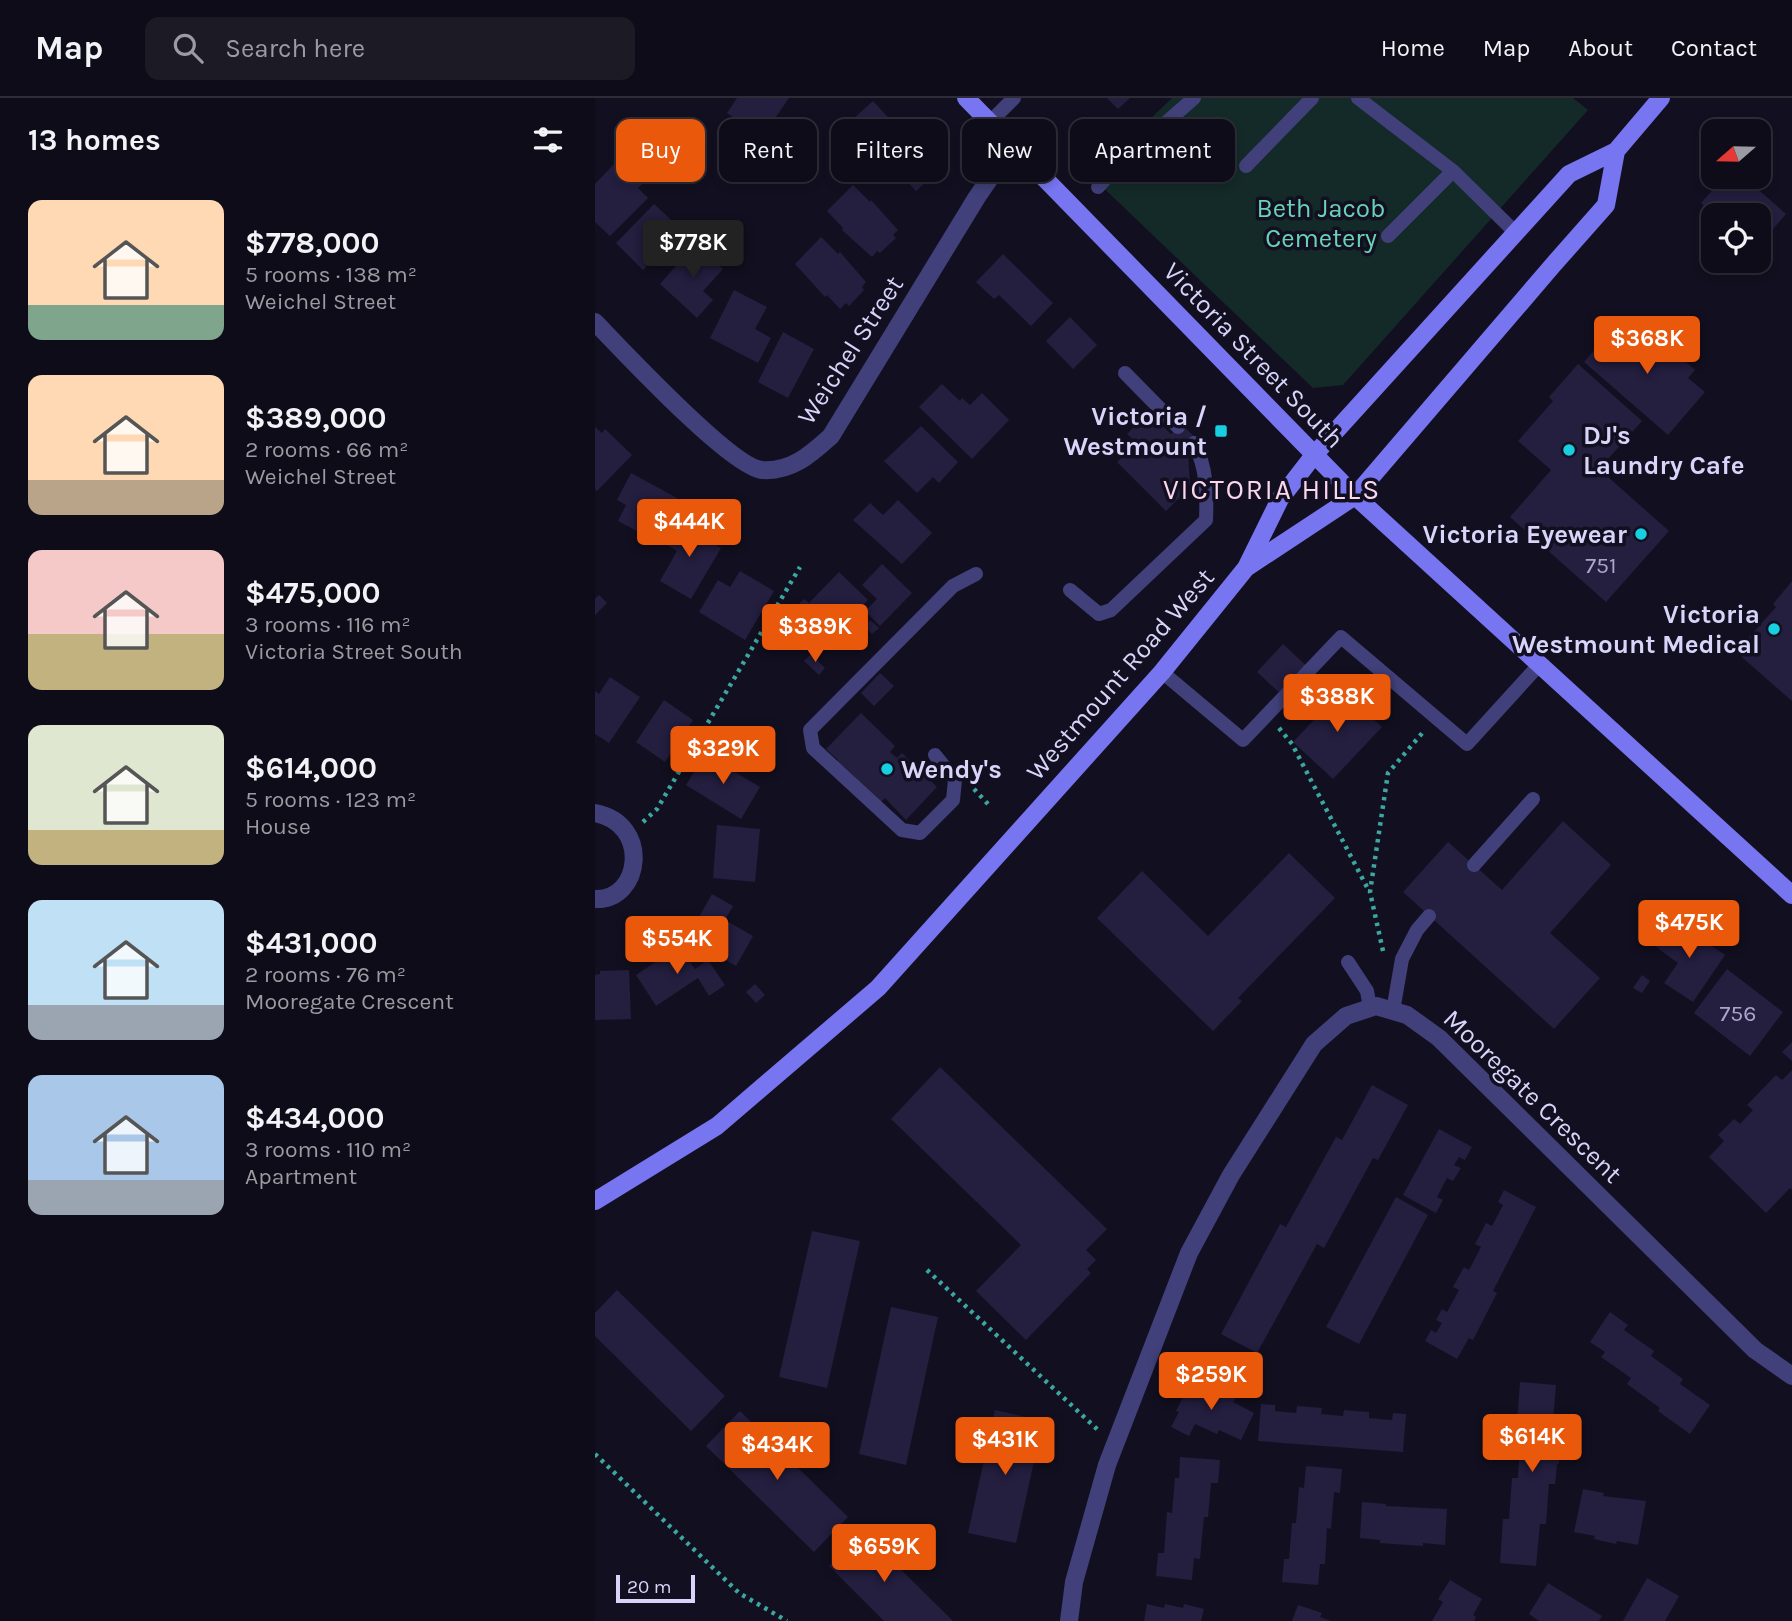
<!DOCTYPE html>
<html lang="en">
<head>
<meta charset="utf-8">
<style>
	:root { --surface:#0e0c18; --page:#1c1a25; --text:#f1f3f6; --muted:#9b9ba2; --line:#2e2c37; --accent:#ea580c }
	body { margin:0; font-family:Karla,sans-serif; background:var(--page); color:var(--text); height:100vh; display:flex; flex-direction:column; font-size:26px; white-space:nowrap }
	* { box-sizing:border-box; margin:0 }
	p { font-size:23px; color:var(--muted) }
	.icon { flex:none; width:38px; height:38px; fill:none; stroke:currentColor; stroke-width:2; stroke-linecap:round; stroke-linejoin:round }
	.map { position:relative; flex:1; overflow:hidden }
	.side { display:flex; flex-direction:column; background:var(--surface); width:595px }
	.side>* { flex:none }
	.top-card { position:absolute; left:21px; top:21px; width:665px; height:63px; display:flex; gap:14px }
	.needle { width:46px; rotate:250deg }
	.fabs { position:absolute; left:1106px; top:21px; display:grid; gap:14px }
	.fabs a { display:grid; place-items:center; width:70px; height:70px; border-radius:14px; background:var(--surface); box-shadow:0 4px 10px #0003,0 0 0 2px var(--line); font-size:35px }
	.scale { position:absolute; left:21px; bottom:18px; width:79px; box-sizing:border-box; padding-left:7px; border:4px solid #d8d4fa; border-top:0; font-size:19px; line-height:24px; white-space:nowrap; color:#d8d4fa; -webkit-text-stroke:5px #121020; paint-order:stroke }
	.price { position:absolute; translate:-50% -60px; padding:0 16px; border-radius:7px; background:var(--accent); color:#fff; font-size:23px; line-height:46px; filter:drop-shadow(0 2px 4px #0008) }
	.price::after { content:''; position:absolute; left:50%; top:42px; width:21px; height:16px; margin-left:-10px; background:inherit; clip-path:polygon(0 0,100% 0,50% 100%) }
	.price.selected { background:#222; color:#fff }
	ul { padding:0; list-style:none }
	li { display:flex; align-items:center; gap:21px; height:175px; padding:0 28px }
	li span { display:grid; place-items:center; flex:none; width:196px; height:140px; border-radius:14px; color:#555 }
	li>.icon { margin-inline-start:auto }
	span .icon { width:84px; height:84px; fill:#fffc; stroke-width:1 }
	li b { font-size:30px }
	h2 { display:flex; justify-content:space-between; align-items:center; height:84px; padding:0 28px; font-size:30px }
	.chip { padding:0 24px; border-radius:14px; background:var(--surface); box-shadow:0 4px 10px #0003,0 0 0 2px var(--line); font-size:24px; line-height:63px }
	.chip.selected { background:var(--accent); color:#fff }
	header { display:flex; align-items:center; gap:42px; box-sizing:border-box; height:98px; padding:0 35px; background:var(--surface); border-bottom:2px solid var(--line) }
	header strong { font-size:33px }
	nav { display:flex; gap:38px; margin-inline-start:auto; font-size:24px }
	.search { width:490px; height:63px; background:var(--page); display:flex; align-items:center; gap:18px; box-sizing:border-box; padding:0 24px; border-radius:14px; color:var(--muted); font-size:26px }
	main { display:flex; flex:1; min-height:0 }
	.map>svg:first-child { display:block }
	.green { fill:#132a29 }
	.building { fill:#241e3f }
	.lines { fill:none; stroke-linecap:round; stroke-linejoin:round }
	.path { stroke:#3ba7a0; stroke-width:4.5; stroke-dasharray:3.5 5; stroke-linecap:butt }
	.service { stroke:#41407a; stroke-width:14 }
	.minor { stroke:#41407a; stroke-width:18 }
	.secondary { stroke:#7775f0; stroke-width:18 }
	.poi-dot { fill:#18cfe2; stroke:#121020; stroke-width:2.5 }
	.labels { text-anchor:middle; stroke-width:7; stroke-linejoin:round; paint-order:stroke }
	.number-label { font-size:23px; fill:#aba6cb }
	.park-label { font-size:26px; fill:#68d2b7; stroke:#121020 }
	.street-label { font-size:26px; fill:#d8d4fa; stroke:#121020 }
	.poi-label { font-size:26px; font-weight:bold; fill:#d8d4fa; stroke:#121020; text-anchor:end }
	.neighbourhood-label { font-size:28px; letter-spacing:2px; fill:#fbd6ed; stroke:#121020 }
</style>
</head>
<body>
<header>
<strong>Map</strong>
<div class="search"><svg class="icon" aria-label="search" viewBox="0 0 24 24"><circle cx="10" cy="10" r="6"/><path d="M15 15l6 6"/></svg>Search here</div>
<nav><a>Home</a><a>Map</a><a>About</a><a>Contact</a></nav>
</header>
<main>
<section class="side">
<h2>13 homes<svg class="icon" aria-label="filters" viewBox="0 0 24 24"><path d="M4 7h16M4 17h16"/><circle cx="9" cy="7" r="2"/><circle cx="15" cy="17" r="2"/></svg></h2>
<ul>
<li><span style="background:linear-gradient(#ffd9b3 75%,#7fa58c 0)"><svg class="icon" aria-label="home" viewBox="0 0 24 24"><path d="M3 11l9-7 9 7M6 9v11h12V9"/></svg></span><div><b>$778,000</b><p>5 rooms · 138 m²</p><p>Weichel Street</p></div></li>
<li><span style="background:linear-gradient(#ffd9b3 75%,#b9a48a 0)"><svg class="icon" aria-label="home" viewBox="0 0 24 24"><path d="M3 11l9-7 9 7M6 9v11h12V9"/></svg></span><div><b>$389,000</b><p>2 rooms · 66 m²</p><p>Weichel Street</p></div></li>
<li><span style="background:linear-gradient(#f6c9c9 60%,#c2b280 0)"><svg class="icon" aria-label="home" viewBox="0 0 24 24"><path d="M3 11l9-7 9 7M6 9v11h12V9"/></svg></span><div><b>$475,000</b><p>3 rooms · 116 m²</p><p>Victoria Street South</p></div></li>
<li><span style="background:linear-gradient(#dfe7d0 75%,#c2b280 0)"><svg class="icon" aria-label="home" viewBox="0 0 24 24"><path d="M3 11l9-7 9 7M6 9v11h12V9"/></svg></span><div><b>$614,000</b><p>5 rooms · 123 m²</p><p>House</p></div></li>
<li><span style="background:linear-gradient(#bfe0f5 75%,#9aa5b1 0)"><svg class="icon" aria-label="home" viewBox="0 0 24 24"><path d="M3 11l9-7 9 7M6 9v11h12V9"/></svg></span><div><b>$431,000</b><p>2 rooms · 76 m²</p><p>Mooregate Crescent</p></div></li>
<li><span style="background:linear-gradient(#a9c7e8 75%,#9aa5b1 0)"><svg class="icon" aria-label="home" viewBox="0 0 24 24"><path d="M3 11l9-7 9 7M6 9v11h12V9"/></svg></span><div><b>$434,000</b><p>3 rooms · 110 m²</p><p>Apartment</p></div></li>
</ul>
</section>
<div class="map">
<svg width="1197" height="1523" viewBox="0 0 1197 1523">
	<rect width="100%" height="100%" fill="#121020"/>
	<path class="green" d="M577,0H978L993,12L748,287L718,290L496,78Z"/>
	<path class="building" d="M142,0H194L167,39L132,15Z
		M512,0H535L523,11Z
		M278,3L343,73L321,93L256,23Z
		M34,58L55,78L43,90L53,100L15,138L0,124V86L19,66L23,70Z
		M1129,79H1149L1191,116L1164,147V117H1119L1106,105Z
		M258,87L275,104L276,102L303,132L298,137L301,140L285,155L282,153L277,159L247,132L248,130L232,113Z
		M59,106L87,132L48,172L21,145Z
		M226,139L243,156L245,154L271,184L267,189L269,192L254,208L251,205L245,211L232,197L230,199L200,166Z
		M100,146L128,171L108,193L118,202L102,220L65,186Z
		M408,156L458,205L436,228L404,197L399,201L381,184Z
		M139,192L172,209L160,231L176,240L163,265L115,240Z
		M475,219L502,247L478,271L451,243Z
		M1026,221L1056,248L1063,239L1100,272L1093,280L1110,294L1073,337L989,264Z
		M188,234L219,251L193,300L163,284Z
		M983,266L1047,323L1004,371L1074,433L1011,504L915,419L956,372L923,343L958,303L954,299Z
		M347,286L365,303L367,300L375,307L387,295L414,322L377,361L324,309Z
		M551,316L560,325L563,323L576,336L586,326L603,342L593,352L595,389L571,413L522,364L541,344L532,336Z
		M326,328L363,364L344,385L338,379L322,395L289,363Z
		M0,329L7,335L10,331L37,357L2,393L0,391Z
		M36,375L82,400L59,442L23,423L31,407L22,402Z
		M303,402L337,435L307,466L258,422L275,405L288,417Z
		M88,420L112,435L109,440L126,450L96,501L65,483L82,453L72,447Z
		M287,466L317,495L285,528L270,513L282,501L267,487Z
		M145,473L179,493L150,542L104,514L123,482L135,489Z
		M244,474L273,502L221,555L187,523L209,501L214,505Z
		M1197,483V603L1141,554L1181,509L1178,506Z
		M4,497L12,505L0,517V501Z
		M275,522L284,530L277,536L269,528Z
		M688,546L732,587L706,615L662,574Z
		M216,556L230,570L224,577L209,563Z
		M285,575L299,588L279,608L266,595Z
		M15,579L45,599L14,645L0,636V593L4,596Z
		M747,592L787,629L738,681L698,644Z
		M69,602L98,622L70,664L41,644Z
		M266,615L300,648L295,654L302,660L307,655L342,689L311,722L290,700L286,704L259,683L262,681L249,669L247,671L241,665L243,662L231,651Z
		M110,656L165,689L146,721L91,687Z
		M968,723L1016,767L955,835L1005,880L959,931L808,794L853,744L907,792Z
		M122,727L165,731L160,784L118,780Z
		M694,755L740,800L643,900L647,903L618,933L502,820L547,773L613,838Z
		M117,796L138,808L130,822L158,838L141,868L92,840Z
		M1079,822L1130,857L1098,904L1069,885L1083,865L1061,849Z
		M84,848L100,871L113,862L130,887L114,898L103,880L61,908L41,877Z
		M1132,871L1188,914L1155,958L1099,915Z
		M34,872L36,921L0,922V877L5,876V873Z
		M1047,877L1055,883L1047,895L1038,890Z
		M160,886L170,897L161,905L151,894Z
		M1197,944V963L1187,954Z
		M345,969L512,1131L491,1152L501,1162L492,1171L496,1175L431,1242L381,1193L426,1147L296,1021Z
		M1197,972V1092L1195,1090L1171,1115L1114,1059L1129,1043L1123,1037L1139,1021L1145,1026L1158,1012L1152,1007L1181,977L1187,982Z
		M777,987L813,1007L783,1062L778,1060L729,1150L722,1146L662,1255L626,1236L685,1126L691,1129L741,1039L747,1042Z
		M844,1031L877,1049L870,1062L864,1059L859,1067L866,1070L858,1083L852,1080L842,1099L848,1102L841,1115L808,1097Z
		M909,1092L941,1109L898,1193L902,1195L878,1242L874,1240L862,1261L830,1243L836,1232L841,1235L847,1225L841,1222L847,1211L852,1214L864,1192L858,1189L869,1169L874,1172L886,1149L880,1146L891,1125L897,1128L908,1107L903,1104Z
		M801,1099L833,1117L764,1246L731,1229Z
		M217,1133L265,1143L232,1290L184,1279Z
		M22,1192L130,1298L96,1333L0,1238V1215Z
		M296,1209L343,1219L311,1367L264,1356Z
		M1015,1214L1033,1227L1029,1232L1059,1253L1056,1258L1088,1281L1085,1286L1115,1307L1095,1336L1063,1313L1065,1310L1032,1286L1036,1280L1006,1259L1010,1254L995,1244Z
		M596,1283L613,1292L615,1287L641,1300L638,1304L659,1315L646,1342L624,1332L622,1336L600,1326L594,1338L576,1329L584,1314L581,1313Z
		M925,1284L961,1287L958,1323L965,1324L964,1366H962L960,1386H954L951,1426H945L941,1468L905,1465L908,1421H914L917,1380H923L924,1360H928L929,1345H926L927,1324H922Z
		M666,1306L680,1307V1313L701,1315L702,1308L727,1310L726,1316L748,1318L749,1312L774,1314V1320L797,1322L798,1315L811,1316L808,1354L663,1343Z
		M400,1312L448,1323L421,1445L373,1435Z
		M145,1313L253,1419L219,1454L111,1348Z
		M585,1359L625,1362L623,1385H616L613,1419H609L605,1461L599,1460L597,1482L561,1478L563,1455H569L572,1414L577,1415L580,1380H584Z
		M711,1368L747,1371L745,1395L739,1394L736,1431L732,1430L730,1466H725L723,1487L687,1484L689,1461H694L697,1425H701L704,1389L709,1390Z
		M988,1391L1009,1395L1008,1398L1051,1403L1043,1447L1022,1443L1021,1446L999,1441L1000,1438L979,1434Z
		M767,1404L791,1406V1408L852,1411L850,1447L828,1445V1448L785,1445V1442L765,1440Z
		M268,1434L358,1523H289L234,1468Z
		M1052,1480L1084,1498L1070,1523H1028Z
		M855,1482L887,1501L878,1517L881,1519L879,1523H837L848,1504L843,1501Z
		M953,1485L1007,1518L1004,1523H944L934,1516Z
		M552,1506L569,1510L570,1506L588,1510L589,1506L609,1511L606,1523H549Z
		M703,1507L727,1515L725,1519L736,1523H697Z"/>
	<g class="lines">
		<path class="path" d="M684,630L697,646L774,793
			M379,691L393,706
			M48,724L62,711L205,469
			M788,853L775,794L793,675L829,633
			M332,1172L503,1332
			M0,1356L144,1495L192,1523"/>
		<path class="service" d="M763,0L858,73L920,134
			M395,24L419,0
			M651,68L717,0
			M503,89L524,66L599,0
			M793,138L858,73
			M530,275L583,329
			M475,492L504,516L516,512L611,422C612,394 612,370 599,345
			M567,574L648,642L746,539L872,646L944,567
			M340,657L360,682L358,702L325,735L307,732L218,650L215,632L358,488L381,476
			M879,767L938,701
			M753,864L772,893L775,910
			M798,913L807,861L822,832L834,818"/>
		<path class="minor" d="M0,224C27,252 136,369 167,372C197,374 216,356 236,338L382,99L417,48
			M0,715C56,725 47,803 0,801
			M474,1523L479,1484L512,1367L594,1155L636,1077L719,946L751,918L781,908L812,917L844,940L1160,1252L1197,1278"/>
		<path class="secondary" d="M371,0L760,398L1197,797
			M651,470L760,398L958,167L1011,107L1021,53
			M0,1103L122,1028L283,890L567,574L651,470L685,401L719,357L974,76L1021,53L1066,0"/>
	</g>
	<g class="poi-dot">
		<rect x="619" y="326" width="14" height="14" rx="3.5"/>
		<circle cx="974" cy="352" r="7"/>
		<circle cx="1046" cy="436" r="7"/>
		<circle cx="1179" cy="531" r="7"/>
		<circle cx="292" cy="671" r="7"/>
	</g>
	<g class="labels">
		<g class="number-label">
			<text x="1006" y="475">751</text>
			<text x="1143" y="923">756</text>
		</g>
		<g class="park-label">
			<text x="726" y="119">Beth Jacob<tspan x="726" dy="30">Cemetery</tspan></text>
		</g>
		<g class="street-label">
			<text transform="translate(255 252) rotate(-57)" y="9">Weichel Street</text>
			<text transform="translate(659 257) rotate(46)" y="9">Victoria Street South</text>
			<text transform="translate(525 576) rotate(-49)" y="9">Westmount Road West</text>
			<text transform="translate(938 998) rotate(44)" y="9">Mooregate Crescent</text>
		</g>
		<g class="poi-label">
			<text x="612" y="327">Victoria /<tspan x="612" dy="30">Westmount</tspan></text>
			<text x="988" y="346" text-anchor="start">DJ's<tspan x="988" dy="30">Laundry Cafe</tspan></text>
			<text x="1032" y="445">Victoria Eyewear</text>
			<text x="1165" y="525">Victoria<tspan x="1165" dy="30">Westmount Medical</tspan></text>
			<text x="306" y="680" text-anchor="start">Wendy's</text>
		</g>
		<g class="neighbourhood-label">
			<text x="677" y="401">VICTORIA HILLS</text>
		</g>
	</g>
</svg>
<div class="fabs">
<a><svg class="needle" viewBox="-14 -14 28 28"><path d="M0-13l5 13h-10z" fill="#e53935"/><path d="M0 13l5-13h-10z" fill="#9b9ba2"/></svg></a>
<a><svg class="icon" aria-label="locate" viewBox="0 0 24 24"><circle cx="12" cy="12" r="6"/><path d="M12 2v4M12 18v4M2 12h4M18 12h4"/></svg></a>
</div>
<div class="scale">20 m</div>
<b class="price selected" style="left:98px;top:182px">$778K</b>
<b class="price" style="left:1052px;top:278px">$368K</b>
<b class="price" style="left:94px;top:461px">$444K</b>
<b class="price" style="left:220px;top:566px">$389K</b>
<b class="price" style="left:742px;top:636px">$388K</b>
<b class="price" style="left:128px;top:688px">$329K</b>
<b class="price" style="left:1094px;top:862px">$475K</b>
<b class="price" style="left:82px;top:878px">$554K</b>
<b class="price" style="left:616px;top:1314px">$259K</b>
<b class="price" style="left:937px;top:1376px">$614K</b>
<b class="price" style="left:410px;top:1379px">$431K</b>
<b class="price" style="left:182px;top:1384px">$434K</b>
<b class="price" style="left:289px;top:1486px">$659K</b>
<div class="top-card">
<a class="chip selected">Buy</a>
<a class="chip">Rent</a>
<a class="chip">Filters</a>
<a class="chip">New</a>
<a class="chip">Apartment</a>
</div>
</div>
</main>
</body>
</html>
